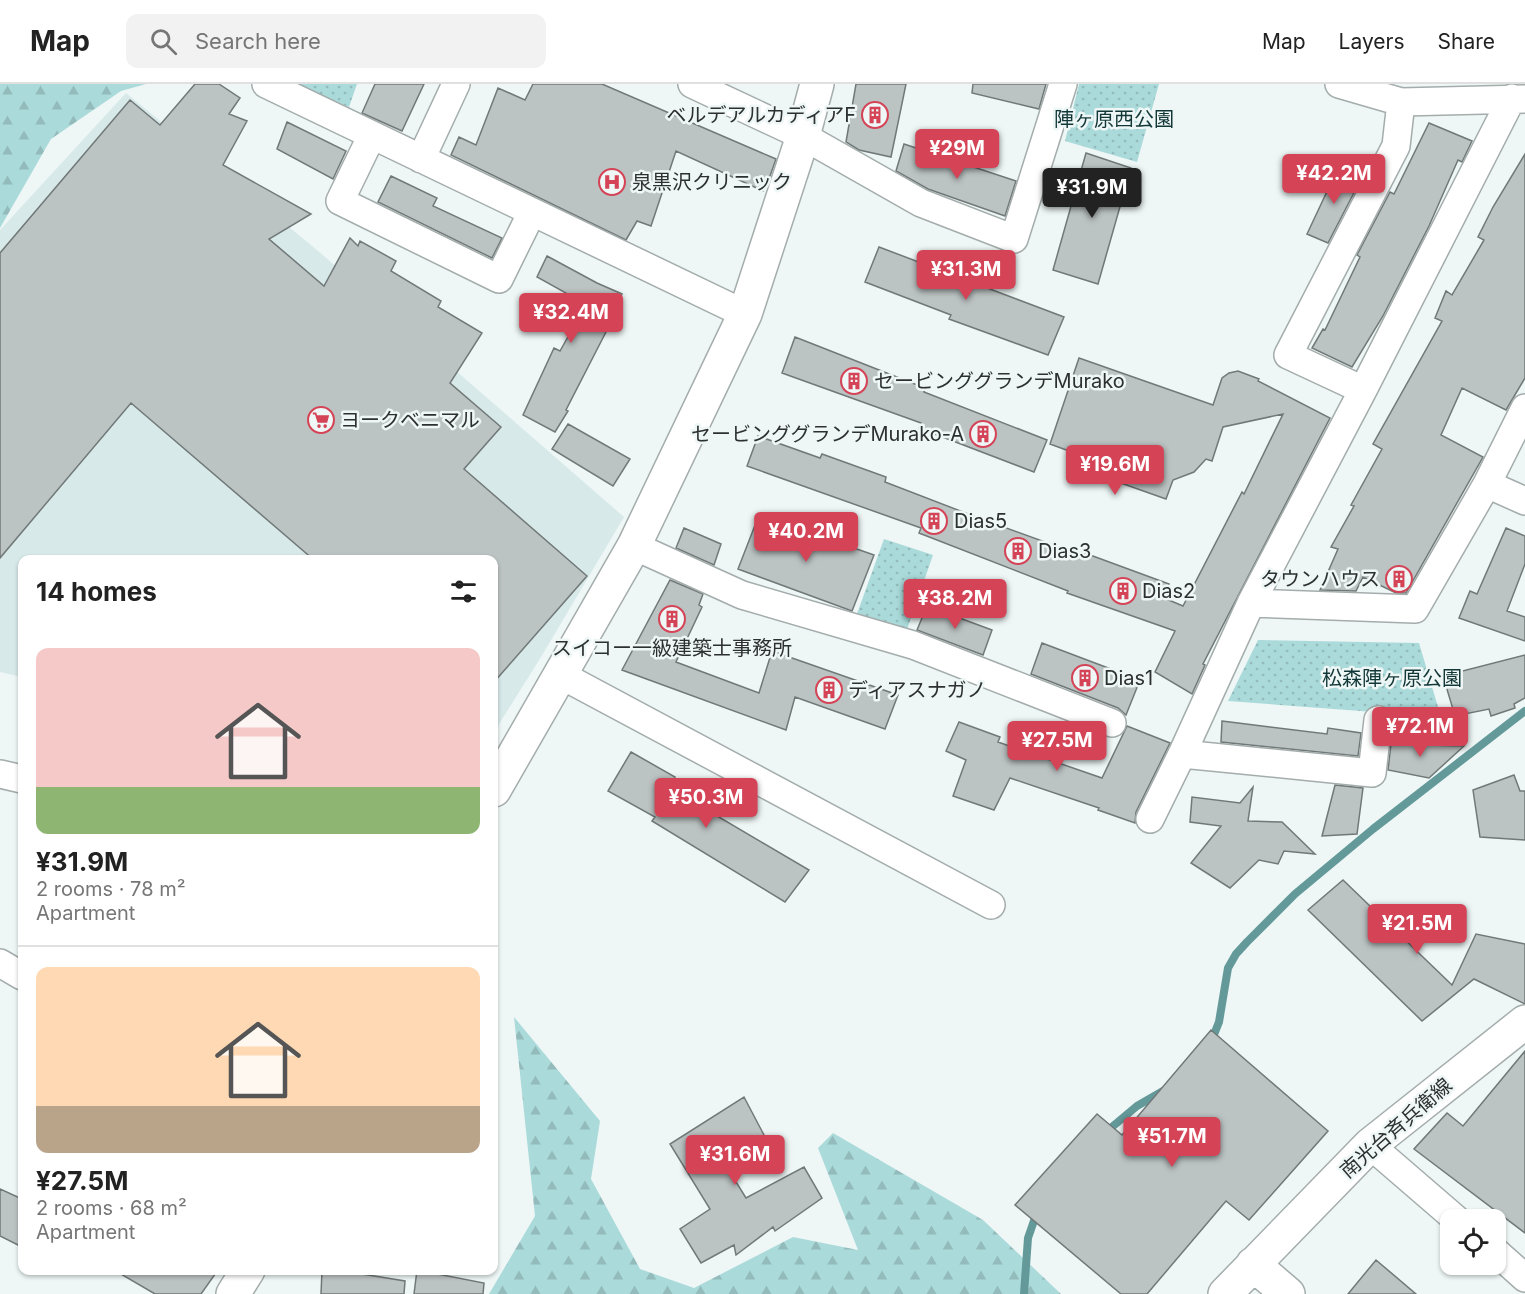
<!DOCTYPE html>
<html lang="en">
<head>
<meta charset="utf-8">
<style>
	:root { --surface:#fff; --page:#f2f2f2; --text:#222; --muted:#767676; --line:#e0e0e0; --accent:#d44356 }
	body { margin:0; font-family:Inter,"Noto Sans JP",sans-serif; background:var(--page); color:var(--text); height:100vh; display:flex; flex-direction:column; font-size:22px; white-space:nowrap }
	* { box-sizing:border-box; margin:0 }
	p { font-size:20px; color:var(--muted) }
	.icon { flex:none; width:33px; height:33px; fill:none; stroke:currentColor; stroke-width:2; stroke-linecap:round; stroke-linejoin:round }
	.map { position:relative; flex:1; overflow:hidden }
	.details { position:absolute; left:18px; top:471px; width:480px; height:720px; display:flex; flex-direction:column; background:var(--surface); border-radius:12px; box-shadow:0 2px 4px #0004 }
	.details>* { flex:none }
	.controls { position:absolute; left:1440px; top:1125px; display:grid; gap:12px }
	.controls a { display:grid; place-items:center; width:66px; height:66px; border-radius:12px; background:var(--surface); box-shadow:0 2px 4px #0004; font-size:30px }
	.price { position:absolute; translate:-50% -51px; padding:0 14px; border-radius:6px; background:var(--accent); color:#fff; font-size:20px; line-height:39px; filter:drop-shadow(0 2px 3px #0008) }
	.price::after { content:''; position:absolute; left:50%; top:36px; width:18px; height:14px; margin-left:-9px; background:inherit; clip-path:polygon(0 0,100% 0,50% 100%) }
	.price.current { background:#222; color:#fff }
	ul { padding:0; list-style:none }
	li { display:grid; align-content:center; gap:12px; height:318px; padding:0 18px }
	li+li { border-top:2px solid var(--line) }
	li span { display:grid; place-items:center; height:186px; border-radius:12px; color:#555 }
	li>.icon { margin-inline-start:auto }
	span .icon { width:108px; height:108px; fill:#fffc; stroke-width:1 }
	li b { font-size:26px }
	h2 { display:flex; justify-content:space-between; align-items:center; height:72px; padding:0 18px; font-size:26px }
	header { display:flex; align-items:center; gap:36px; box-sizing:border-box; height:84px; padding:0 30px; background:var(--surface); border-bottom:2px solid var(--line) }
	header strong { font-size:28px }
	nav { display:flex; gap:33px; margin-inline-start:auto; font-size:21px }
	.search { width:420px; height:54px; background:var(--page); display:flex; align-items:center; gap:15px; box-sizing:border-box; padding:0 21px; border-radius:12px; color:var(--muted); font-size:22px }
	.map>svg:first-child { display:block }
	.built { fill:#d8e9e9 }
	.forest { fill:url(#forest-firs) }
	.park { fill:url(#park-dots) }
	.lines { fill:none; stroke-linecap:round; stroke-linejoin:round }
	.stream { stroke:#64999a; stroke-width:8 }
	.building { fill:#bcc3c3; stroke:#717878; stroke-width:1.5 }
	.minor-casing { stroke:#a4acac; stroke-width:30 }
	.tertiary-casing { stroke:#a4acac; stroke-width:36 }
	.minor { stroke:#fff; stroke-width:27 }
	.tertiary { stroke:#fff; stroke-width:33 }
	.labels { text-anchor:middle; stroke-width:5; stroke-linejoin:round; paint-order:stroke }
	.poi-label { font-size:20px; fill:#2d3030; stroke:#eef6f6; text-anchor:start }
	.park-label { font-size:20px; fill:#123737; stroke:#eef6f6 }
	.street-label { font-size:20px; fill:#2d3030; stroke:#eef6f6 }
</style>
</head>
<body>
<header>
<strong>Map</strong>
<div class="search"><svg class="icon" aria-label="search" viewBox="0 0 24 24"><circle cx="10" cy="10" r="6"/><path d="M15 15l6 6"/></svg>Search here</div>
<nav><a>Map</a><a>Layers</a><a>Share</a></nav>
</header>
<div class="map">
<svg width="1525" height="1210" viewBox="0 0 1525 1210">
	<defs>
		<pattern id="forest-firs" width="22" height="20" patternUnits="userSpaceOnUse" patternTransform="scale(1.5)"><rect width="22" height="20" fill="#abdada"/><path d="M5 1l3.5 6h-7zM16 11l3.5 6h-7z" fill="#93bbbb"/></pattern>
		<pattern id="park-dots" width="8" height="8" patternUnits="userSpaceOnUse" patternTransform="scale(1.5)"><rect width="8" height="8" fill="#abdada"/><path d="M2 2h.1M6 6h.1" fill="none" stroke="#93bbbb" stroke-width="1.8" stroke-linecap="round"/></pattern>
	</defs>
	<rect width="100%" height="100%" fill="#eef6f6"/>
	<path class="built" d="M126,9L317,166L624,433L541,573L494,648V476H22V593L0,588V146Z"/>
	<path class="forest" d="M0,0H146L121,7L51,55L0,144Z
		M514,933L600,1037L591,1095L640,1185L694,1204L793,1153L858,1166L818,1064L833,1049L983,1136L1061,1210H489L535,1132Z"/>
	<path class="park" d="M295,0H357L349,23Z
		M1079,0H1159L1137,78L1065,57Z
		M884,455L933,471L904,554L854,538Z
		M1258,556L1419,559L1441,633L1228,617Z"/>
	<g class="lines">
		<path class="stream" d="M1211,958L1219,938L1228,884L1236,870L1247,858L1295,810L1373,745L1525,627
			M1106,1048L1137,1022L1163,1007
			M1024,1210L1028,1154L1037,1128"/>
	</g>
	<path class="building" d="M195,0H219L240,14L229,30L247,37L223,81L311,130L269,155L324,202L350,154L358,162L360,157L396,177L391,187L441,217L438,223L482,249L450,299L501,343L464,385L587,492L494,598V476H314L131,319L0,474V169L130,16L160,41Z
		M375,0H424L402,47L362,29Z
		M533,0H602L776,75L770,92L763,107L676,67L651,142L637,137L626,156L451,71L459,53L476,61L498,4L525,16Z
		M856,0H906L891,73L859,66L846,58Z
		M973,0H1046L1039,25L972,9Z
		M287,38L346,67L333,95L277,65Z
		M1429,39L1472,57L1462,78L1458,76L1429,142L1383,232L1352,283L1312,264L1323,245L1325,246L1360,173L1357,171L1390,108L1394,110Z
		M904,60L1016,97L1005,132L928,105L896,87Z
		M1086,69L1131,84L1098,200L1053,186Z
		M1525,70V294L1506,326L1462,304L1441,351L1483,373L1406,509H1396L1363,493L1356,507L1320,506L1338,465L1331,463L1354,422L1351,421L1382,365L1373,360L1442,237L1435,234L1446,207L1452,211L1484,156L1478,153L1493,123Z
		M1338,84L1361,95L1328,159L1307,150Z
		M391,92L437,114L433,122L502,154L492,174L378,118Z
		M879,163L1064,233L1048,271L949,235L951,231L865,198Z
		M547,172L597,199L622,210L607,246L566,326L568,327L555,348L523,331L554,264L560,267L584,224L582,223L584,219L537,193Z
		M795,253L925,304L924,308L1047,356L1034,388L919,344L921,339L782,289Z
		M1079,274L1213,321L1222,294L1229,289L1238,287L1259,295L1258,297L1330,334L1203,580L1205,581L1192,610L1155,588L1175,547L1067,509L1068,507L919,449L921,444L747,382L758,352L820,374L822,370L886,393L885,398L976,433L1081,471L1082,468L1169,500L1164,514L1183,522L1242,408L1244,410L1283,330L1223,343L1212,377L1206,375L1194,388L1173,396L1166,415L1084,386L1088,374L1050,360Z
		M568,340L630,375L613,402L552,365Z
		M759,431L874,471L852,527L738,485Z
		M684,444L721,460L714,481L676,464Z
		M1506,444L1525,452V480L1507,527L1525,533V557L1459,534L1470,507L1477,510Z
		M670,496L703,510L699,521L702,523L676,578L759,609L772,567L898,611L885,645L795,613L786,646L622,586Z
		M927,522L992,546L983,571L917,546Z
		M1042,559L1140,596L1126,631L1118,624L1031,590Z
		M1525,571V614L1514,620L1515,624L1491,632L1489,625L1455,632L1443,592Z
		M1222,637L1327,650L1328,644L1361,649L1358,672L1221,658Z
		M959,638L1000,653L998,658L1102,694L1127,642L1170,659L1136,728L1135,739L1098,726L1099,724L1010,694L994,726L953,712L966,676L946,667Z
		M1391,660L1464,662L1429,694L1388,686Z
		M631,668L675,693L668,703L809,786L785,818L652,737L655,733L608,707Z
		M1514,691L1520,707H1525V756L1480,753L1473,706Z
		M1335,701L1363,704L1357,750L1322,752Z
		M1253,703L1248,737L1282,738L1315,770L1284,767L1278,780L1259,776L1230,804L1191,779L1221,742L1190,738L1192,713L1240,719Z
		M1343,796L1452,901L1476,850L1525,860V920L1474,895L1422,937L1308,826Z
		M1211,946L1328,1047L1249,1136L1226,1117L1147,1210H1121L1015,1121L1097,1030L1122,1051Z
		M1525,967V1149L1414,1065L1447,1029L1463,1042Z
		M744,1013L764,1051L723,1077L746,1114L804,1083L822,1114L775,1147L773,1143L736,1171L734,1161L701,1179L680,1145L710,1125L670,1060Z
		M0,1105L22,1115V1163L0,1152Z
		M1376,1176L1416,1210H1348Z
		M114,1186H218L201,1210H155Z
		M322,1186H337L405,1197L404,1210H321Z
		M417,1186L484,1199L483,1210H414Z"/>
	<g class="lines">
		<defs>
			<path id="minor" d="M266,0L745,230
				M692,0L803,52L921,119L1014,155L1063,0
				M1339,0L1401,18L1525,15
				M372,51L340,117L499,195L532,128
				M421,75L456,0
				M1363,306L1288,271L1396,62L1401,18
				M1487,400L1525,417
				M634,462L742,511L913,561L1112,639
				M1251,519L1415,525L1487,400L1525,324
				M561,591L991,821
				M1182,670L1372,689L1378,636
				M0,690L22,695
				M1150,735L1182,670L1251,519L1363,306L1512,14
				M0,879L22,892
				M1370,1061L1457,1136
				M1496,1168L1525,1194"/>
			<path id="tertiary" d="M494,706L634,462L745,230L803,52L817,0
				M1253,1180L1288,1210
				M233,1210L248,1186
				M1225,1210L1370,1061L1525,938"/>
		</defs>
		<use href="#minor" class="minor-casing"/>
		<use href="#tertiary" class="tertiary-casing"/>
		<use href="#minor" class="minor"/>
		<use href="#tertiary" class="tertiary"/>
	</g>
	<defs>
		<symbol id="building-ring" viewBox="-11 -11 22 22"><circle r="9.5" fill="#eef6f6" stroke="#d44356" stroke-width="1.5"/><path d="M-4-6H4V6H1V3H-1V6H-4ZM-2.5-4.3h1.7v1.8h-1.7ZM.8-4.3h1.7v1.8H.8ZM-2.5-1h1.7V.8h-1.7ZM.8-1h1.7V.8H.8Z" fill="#d44356"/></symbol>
		<symbol id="hospital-ring" viewBox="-11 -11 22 22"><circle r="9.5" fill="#eef6f6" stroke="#d44356" stroke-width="1.5"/><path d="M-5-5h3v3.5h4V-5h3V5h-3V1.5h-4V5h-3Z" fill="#d44356"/></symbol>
		<symbol id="supermarket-ring" viewBox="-11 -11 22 22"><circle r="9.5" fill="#eef6f6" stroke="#d44356" stroke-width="1.5"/><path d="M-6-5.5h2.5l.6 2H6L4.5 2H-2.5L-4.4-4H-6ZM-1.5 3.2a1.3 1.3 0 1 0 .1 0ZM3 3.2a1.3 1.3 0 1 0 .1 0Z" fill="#d44356"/></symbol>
	</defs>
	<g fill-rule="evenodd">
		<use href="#building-ring" x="860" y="16" width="30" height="30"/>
		<use href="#hospital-ring" x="597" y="83" width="30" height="30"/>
		<use href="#building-ring" x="839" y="282" width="30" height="30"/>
		<use href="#supermarket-ring" x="306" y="321" width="30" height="30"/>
		<use href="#building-ring" x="968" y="335" width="30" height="30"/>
		<use href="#building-ring" x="919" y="422" width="30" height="30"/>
		<use href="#building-ring" x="1003" y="452" width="30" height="30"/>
		<use href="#building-ring" x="1384" y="480" width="30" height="30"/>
		<use href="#building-ring" x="1108" y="492" width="30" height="30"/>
		<use href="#building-ring" x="657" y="520" width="30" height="30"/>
		<use href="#building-ring" x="1070" y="579" width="30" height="30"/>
		<use href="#building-ring" x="814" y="591" width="30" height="30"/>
	</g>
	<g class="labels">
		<g class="poi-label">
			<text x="856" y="38" text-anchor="end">ベルデアルカディアF</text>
			<text x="632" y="105">泉黒沢クリニック</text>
			<text x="874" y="304">セービンググランデMurako</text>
			<text x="340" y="343">ヨークベニマル</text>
			<text x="964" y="357" text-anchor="end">セービンググランデMurako-A</text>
			<text x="954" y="444">Dias5</text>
			<text x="1038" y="474">Dias3</text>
			<text x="1380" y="502" text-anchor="end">タウンハウス</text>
			<text x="1142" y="514">Dias2</text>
			<text x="672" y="571" text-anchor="middle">スイコー一級建築士事務所</text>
			<text x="1104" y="601">Dias1</text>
			<text x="848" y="613">ディアスナガノ</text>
		</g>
		<g class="park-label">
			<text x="1114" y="42">陣ヶ原西公園</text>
			<text x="1392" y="601">松森陣ヶ原公園</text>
		</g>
		<g class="street-label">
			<text transform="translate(1396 1044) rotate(-41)" y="7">南光台斉兵衛線</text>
		</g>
	</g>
</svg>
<div class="controls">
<a><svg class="icon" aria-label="locate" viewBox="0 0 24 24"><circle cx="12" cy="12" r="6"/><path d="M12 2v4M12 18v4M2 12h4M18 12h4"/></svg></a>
</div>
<b class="price" style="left:957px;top:96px">¥29M</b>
<b class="price" style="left:1334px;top:121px">¥42.2M</b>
<b class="price current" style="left:1092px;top:135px">¥31.9M</b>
<b class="price" style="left:966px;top:217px">¥31.3M</b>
<b class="price" style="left:571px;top:260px">¥32.4M</b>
<b class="price" style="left:1115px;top:412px">¥19.6M</b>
<b class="price" style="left:806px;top:479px">¥40.2M</b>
<b class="price" style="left:955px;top:546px">¥38.2M</b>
<b class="price" style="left:1420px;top:674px">¥72.1M</b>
<b class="price" style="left:1057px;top:688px">¥27.5M</b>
<b class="price" style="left:706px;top:745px">¥50.3M</b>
<b class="price" style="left:1417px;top:871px">¥21.5M</b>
<b class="price" style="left:1172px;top:1084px">¥51.7M</b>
<b class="price" style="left:735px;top:1102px">¥31.6M</b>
<section class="details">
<h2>14 homes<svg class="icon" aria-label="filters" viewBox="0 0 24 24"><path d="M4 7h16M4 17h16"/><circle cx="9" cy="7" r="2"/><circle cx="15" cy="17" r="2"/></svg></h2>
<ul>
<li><span style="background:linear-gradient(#f6c9c9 75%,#8fb573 0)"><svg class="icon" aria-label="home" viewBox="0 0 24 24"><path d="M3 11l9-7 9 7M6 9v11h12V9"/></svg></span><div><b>¥31.9M</b><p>2 rooms · 78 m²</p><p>Apartment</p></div></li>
<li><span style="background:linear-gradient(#ffd9b3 75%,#b9a48a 0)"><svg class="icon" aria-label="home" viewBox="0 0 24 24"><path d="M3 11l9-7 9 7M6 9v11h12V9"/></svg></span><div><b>¥27.5M</b><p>2 rooms · 68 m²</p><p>Apartment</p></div></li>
</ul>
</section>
</div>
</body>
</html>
